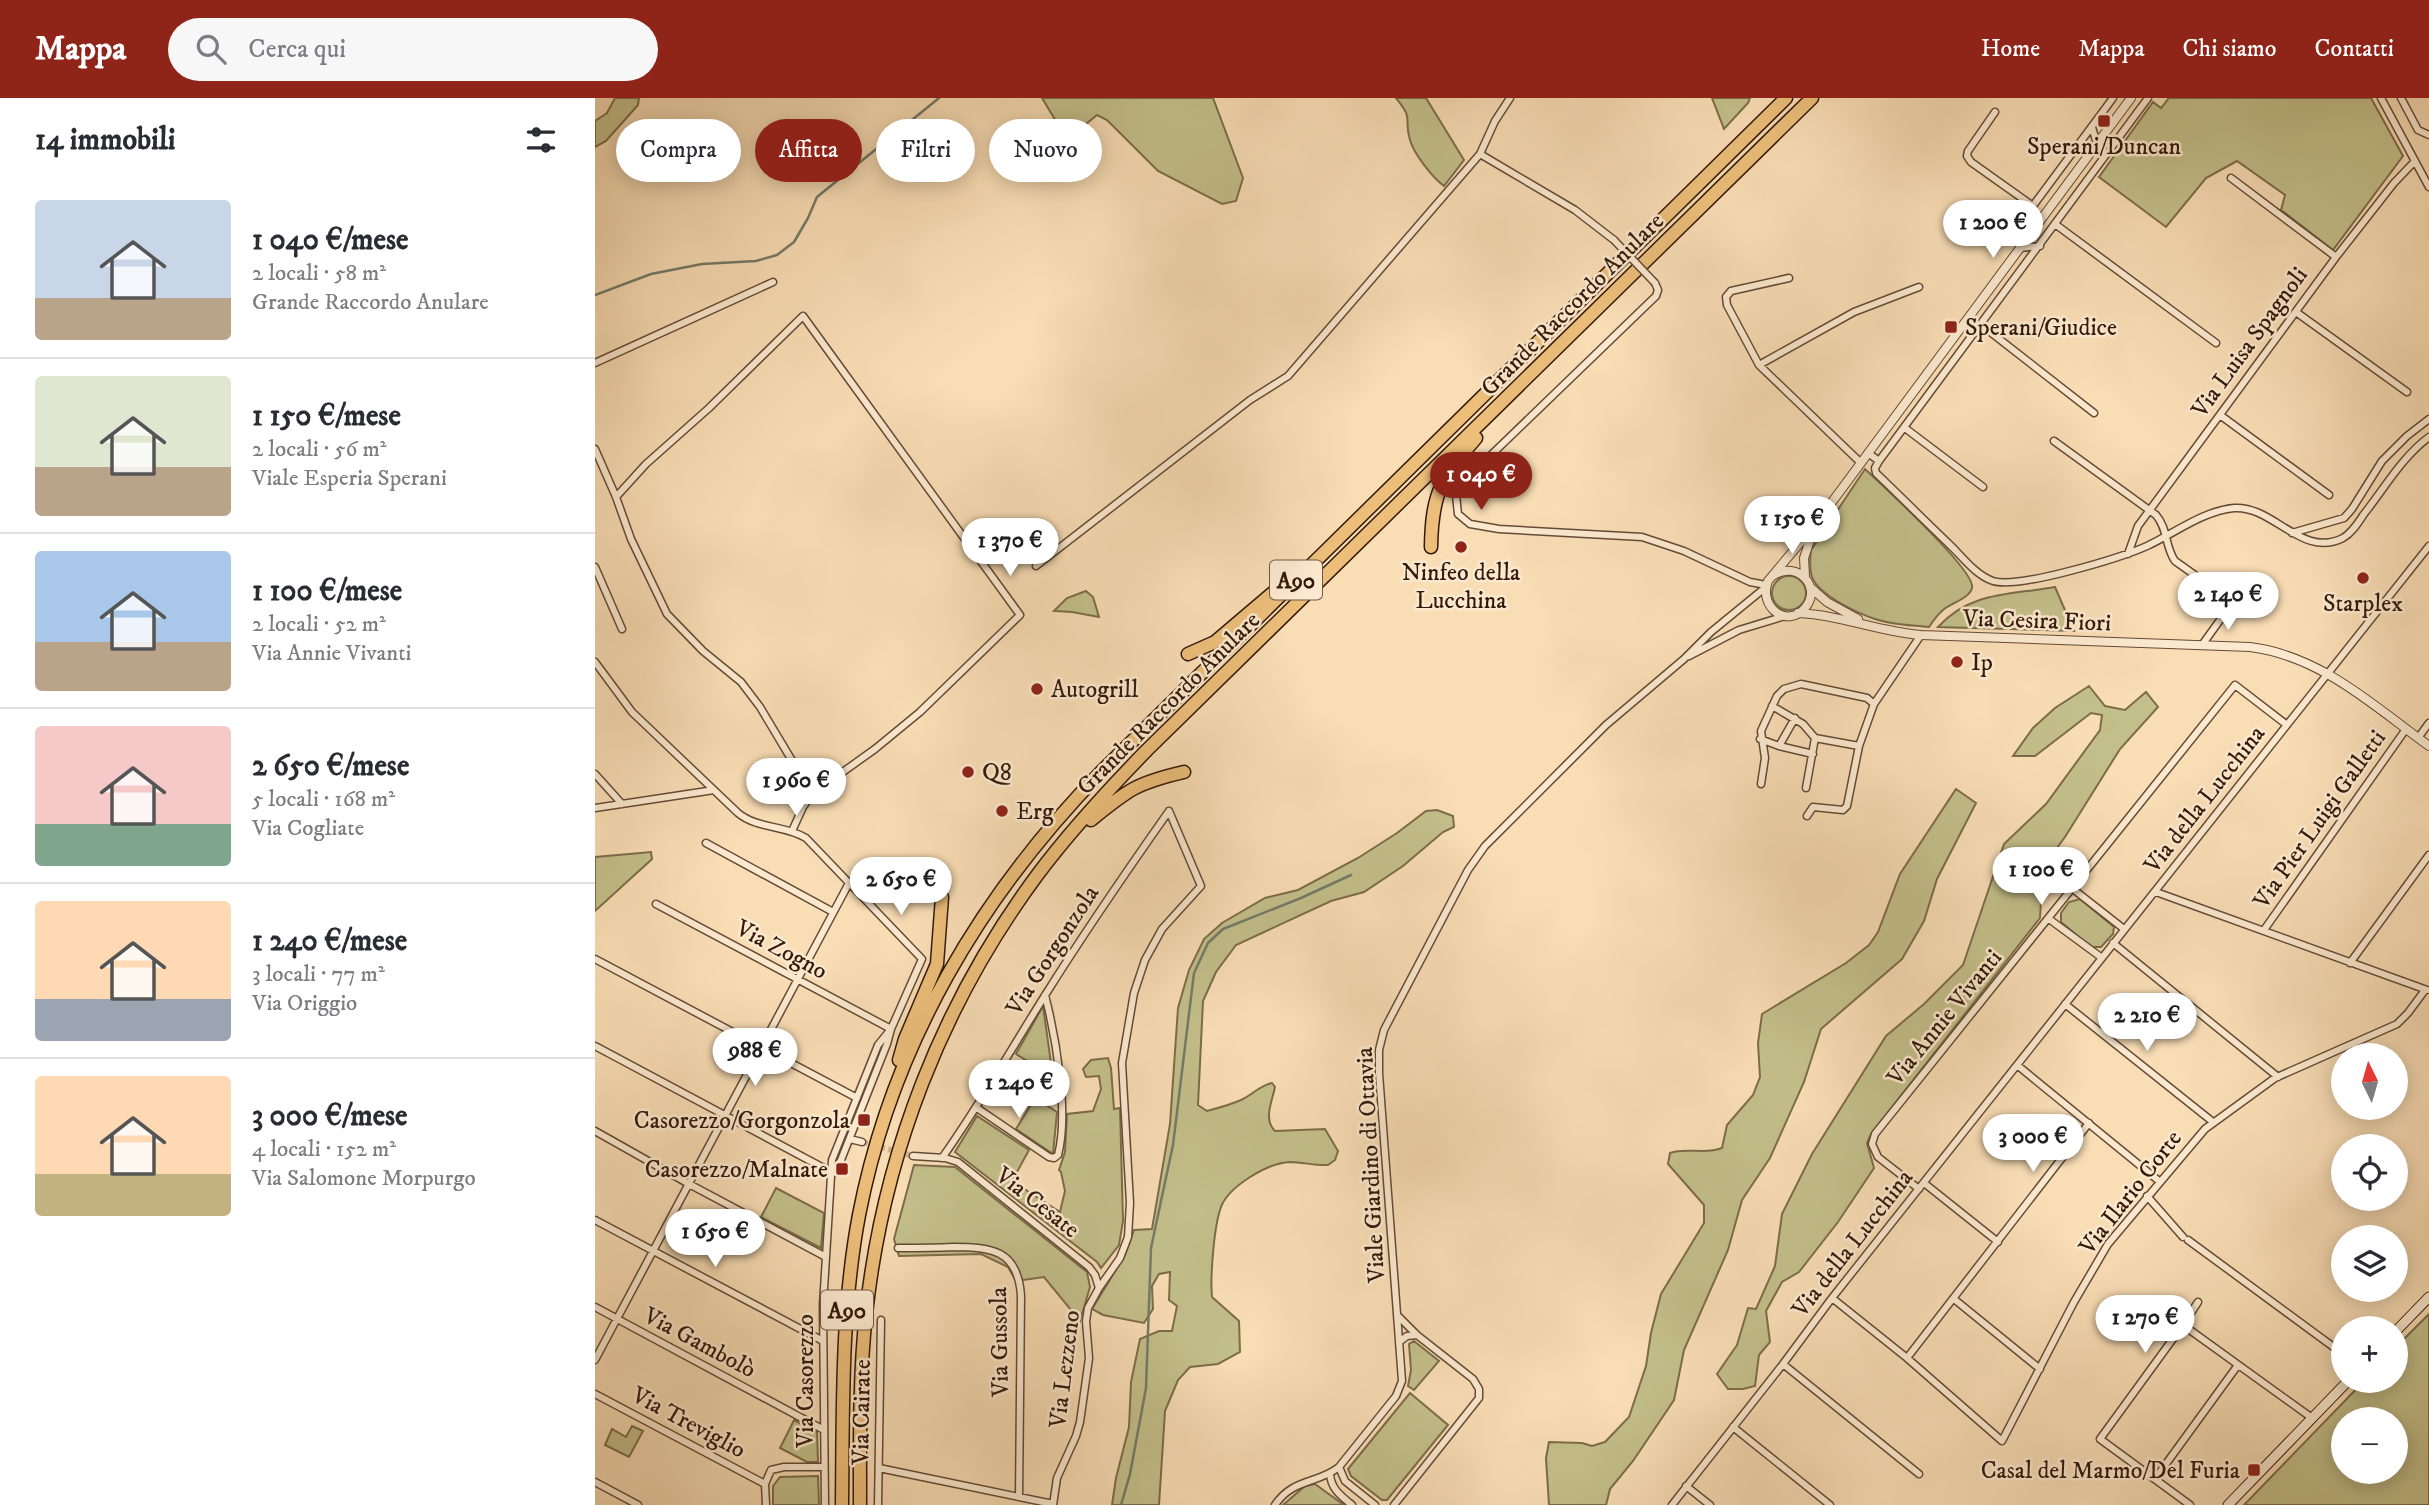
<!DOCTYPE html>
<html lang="it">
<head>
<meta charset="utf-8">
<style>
	:root { --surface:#fff; --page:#f7f7f7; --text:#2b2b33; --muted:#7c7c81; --line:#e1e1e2; --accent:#8f2418 }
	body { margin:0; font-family:"IM FELL DW Pica",serif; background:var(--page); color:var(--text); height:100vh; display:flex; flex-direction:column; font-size:26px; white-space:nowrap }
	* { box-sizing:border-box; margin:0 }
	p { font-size:23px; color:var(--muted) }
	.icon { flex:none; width:38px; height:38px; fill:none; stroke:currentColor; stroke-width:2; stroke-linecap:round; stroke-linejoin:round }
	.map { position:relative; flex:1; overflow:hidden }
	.drawer { display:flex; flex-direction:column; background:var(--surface); width:595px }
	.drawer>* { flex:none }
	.guide { position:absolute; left:21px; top:21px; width:665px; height:63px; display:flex; gap:14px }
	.needle { width:46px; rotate:355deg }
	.controls { position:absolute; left:1736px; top:945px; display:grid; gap:14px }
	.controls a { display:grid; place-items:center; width:77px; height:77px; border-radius:50%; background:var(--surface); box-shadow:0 4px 18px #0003; font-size:35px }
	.price { position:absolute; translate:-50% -60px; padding:0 16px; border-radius:24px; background:#fff; color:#222; font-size:23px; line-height:46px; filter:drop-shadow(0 2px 4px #0008) }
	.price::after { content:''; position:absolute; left:50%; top:42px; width:21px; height:16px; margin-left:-10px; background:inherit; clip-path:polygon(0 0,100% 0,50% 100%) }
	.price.active { background:var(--accent); color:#fff }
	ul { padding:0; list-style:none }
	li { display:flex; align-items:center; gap:21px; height:175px; padding:0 35px }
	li+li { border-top:2px solid var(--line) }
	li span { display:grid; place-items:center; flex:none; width:196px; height:140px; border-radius:7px; color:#555 }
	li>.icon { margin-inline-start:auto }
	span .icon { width:84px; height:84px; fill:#fffc; stroke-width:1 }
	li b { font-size:30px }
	h2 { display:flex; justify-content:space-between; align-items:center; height:84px; padding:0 35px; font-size:30px }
	.chip { padding:0 24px; border-radius:32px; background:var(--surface); box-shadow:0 4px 18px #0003; font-size:24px; line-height:63px }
	.chip.active { background:var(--accent); color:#fff }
	header { display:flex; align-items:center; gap:42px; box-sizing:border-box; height:98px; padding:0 35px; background:var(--accent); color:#fff }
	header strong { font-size:33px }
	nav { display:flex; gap:38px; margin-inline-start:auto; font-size:24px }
	.search { width:490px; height:63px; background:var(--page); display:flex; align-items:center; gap:18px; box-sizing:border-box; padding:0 24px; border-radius:38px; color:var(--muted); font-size:26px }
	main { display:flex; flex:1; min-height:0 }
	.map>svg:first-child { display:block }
	.green { fill:#c3bf8a; stroke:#7c6c4a; stroke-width:2; fill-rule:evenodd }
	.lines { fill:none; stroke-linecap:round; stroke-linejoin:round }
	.stream { stroke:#747b68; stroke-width:2.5 }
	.minor-tunnel { stroke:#d2b693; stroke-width:6; stroke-dasharray:6 3; stroke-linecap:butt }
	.minor-casing { stroke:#654a35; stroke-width:9 }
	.tertiary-casing { stroke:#654a35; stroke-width:10 }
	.secondary-casing { stroke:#34190a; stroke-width:11 }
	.motorway-casing { stroke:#34190a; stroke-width:15 }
	.minor { stroke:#fbe9cf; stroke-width:6 }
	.tertiary { stroke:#fbe9cf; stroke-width:8 }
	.secondary { stroke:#fbe9cf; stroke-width:9 }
	.motorway { stroke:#ecbe7a; stroke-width:12 }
	.minor-bridge-casing { stroke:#654a35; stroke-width:9; stroke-linecap:butt }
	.minor-bridge { stroke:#fbe9cf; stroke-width:6 }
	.poi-dot { fill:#8f2418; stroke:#fbe9cf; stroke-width:2.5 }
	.labels { text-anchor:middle; stroke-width:5; stroke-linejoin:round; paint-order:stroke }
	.shield { fill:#fbe9cf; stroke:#705745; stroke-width:2 }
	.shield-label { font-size:23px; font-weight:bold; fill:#34190a }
	.poi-label { font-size:24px; fill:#34190a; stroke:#fbe9cf; text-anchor:start }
	.street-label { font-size:24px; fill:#34190a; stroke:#fbe9cf }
</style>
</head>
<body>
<header>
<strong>Mappa</strong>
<div class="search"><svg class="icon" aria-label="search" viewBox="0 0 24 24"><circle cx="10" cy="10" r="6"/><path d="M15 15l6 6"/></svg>Cerca qui</div>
<nav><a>Home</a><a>Mappa</a><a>Chi siamo</a><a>Contatti</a></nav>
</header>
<main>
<section class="drawer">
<h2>14 immobili<svg class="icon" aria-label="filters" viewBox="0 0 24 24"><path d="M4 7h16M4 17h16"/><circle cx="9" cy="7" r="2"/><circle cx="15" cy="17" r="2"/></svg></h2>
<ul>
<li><span style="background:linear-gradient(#c9d6e8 70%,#b9a48a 0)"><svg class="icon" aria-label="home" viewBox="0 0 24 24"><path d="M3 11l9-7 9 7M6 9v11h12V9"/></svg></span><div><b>1 040 €/mese</b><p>2 locali · 58 m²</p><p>Grande Raccordo Anulare</p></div></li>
<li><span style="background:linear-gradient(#dfe7d0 65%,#b9a48a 0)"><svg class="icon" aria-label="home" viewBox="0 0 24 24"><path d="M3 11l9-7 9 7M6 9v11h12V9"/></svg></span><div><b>1 150 €/mese</b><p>2 locali · 56 m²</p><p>Viale Esperia Sperani</p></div></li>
<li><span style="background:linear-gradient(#a9c7e8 65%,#b9a48a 0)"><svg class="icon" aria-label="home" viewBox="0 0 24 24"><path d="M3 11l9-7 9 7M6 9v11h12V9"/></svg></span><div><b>1 100 €/mese</b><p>2 locali · 52 m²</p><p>Via Annie Vivanti</p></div></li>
<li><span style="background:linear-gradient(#f6c9c9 70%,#7fa58c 0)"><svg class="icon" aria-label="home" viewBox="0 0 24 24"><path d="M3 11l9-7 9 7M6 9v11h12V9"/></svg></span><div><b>2 650 €/mese</b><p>5 locali · 168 m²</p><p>Via Cogliate</p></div></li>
<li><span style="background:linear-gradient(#ffd9b3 70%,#9aa5b1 0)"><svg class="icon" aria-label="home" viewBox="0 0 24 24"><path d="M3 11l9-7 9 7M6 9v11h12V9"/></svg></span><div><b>1 240 €/mese</b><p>3 locali · 77 m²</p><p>Via Origgio</p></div></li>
<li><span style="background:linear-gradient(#ffd9b3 70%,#c2b280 0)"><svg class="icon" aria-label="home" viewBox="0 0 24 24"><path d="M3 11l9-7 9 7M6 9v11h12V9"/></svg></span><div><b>3 000 €/mese</b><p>4 locali · 152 m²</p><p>Via Salomone Morpurgo</p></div></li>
</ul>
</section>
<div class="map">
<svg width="1834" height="1407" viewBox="0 0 1834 1407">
	<rect width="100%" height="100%" fill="#f9ddb5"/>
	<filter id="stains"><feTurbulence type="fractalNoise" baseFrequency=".00286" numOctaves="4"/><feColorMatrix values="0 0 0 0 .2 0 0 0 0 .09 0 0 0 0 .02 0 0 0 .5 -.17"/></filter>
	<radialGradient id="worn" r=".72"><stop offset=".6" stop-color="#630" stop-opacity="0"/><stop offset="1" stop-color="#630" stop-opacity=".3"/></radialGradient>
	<path class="green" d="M20,0H44L43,7L11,43L0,49V23L12,15Z
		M447,0H618L648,80L641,103L627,106L563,73L512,22L502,17L485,31L468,29L459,20Z
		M801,0H831L869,62L849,88C837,79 819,56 815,42C808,19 820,23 801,0Z
		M1117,0H1155L1153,5L1129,31Z
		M1574,0H1776L1808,58L1738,152L1686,112L1690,97L1642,63L1611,80L1571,129L1504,79L1558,4L1566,10Z
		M1270,371C1286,386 1382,474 1377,490C1374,501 1356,505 1348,512C1342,517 1338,523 1334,529C1316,527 1297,527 1280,521C1262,515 1224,497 1217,479C1214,470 1215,461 1216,452Z
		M1177 495a17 17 0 1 1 34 0a17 17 0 1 1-34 0Z
		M1460,489L1479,533L1343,529C1376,493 1416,497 1460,489Z
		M491,493L498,499L504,519L477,514L459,513L472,500Z
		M1494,588L1510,608L1530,612L1551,594L1563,609L1525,651L1470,739L1448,769L1445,820L1276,1036L1272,1045L1279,1070L1243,1124L1204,1174L1187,1184L1171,1213L1175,1244L1164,1257L1160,1288L1148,1291H1133L1122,1276L1142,1247L1153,1210L1161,1211L1180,1168L1187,1116L1217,1056L1291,938L1329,906L1368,867L1409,746L1451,706L1505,632L1507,617L1496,615L1440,658H1418L1438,630L1460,610Z
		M1361,691L1381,705L1342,781L1329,823L1307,861L1226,931L1209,984L1175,1060L1147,1102L1133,1152L1089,1252L1079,1302L1038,1363L1015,1391L1011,1407H954L951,1360L954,1344L987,1345L997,1348L1010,1344L1034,1319L1051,1268L1056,1235L1066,1196L1109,1125V1107L1073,1066L1075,1055C1092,1049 1110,1057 1127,1050L1132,1027L1158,997L1165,979L1163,945L1167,916L1251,865L1274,847L1283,834L1305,776Z
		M842,712L858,718L859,729L848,734L808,768L769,794L736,803L641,847L621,874L608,903L603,1007L612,1013C623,1010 635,1007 646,1002C657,997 664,988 677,985L680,989C677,1004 668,1021 680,1033L730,1031L743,1053L740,1062L733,1067C721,1068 708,1064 695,1064C673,1065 631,1089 625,1112C619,1131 615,1179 617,1199L644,1223L645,1254L623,1266L595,1269L583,1282L570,1313L564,1407H517L521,1380L534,1329L536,1284L545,1241L564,1233H577L582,1208L574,1202L575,1174L564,1176L557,1188L558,1211L549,1225L508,1217L497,1211L530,1157L539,1132L557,1131L575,1026L583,910L594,872L609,841L627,825L670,800L703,792L763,760L802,735L831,713Z
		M56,754L57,761L0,813V759Z
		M1485,801L1519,829L1518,836L1506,849H1496L1466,824V815L1474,804Z
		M448,908L458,979L421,956Z
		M513,960L516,970L519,1011L525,1010L528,1123L524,1147L506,1170L502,1164L360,1054L382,1018L434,1052L417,1083L465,1114L470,1093L466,1074L464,1072L470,1054L472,1016L498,1013L506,991L504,978L491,979L488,971L496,962Z
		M440,1000L462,1014L458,1056L421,1031Z
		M319,1067L360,1069L492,1174L495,1189L485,1223L449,1179L421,1183L413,1169L386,1156L304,1158L299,1141Z
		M181,1090L229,1115L226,1150L166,1119Z
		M1834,1216V1407H1649L1769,1283H1801V1249ZM1748,1321H1801V1374H1748Z
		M819,1243L844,1263L819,1292L813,1288L816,1272L814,1246Z
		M815,1295L853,1327L792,1402H787L756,1378L753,1371Z
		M199,1322L222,1334L223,1364H212L185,1350Z
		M37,1328L48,1333L34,1359L10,1347L17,1331L31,1339Z
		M223,1378L224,1407H178V1388L185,1379Z
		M720,1386L749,1407H688L710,1388Z"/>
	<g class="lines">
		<path class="stream" d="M0,197L56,176L107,166L161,163L182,157L199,144L213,120L222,99L344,0
			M526,1407L535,1376L551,1290L556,1150L578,1047L599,875L613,845L628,831L706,800L756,777"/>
		<path class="minor-tunnel" d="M267,1044L318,1058"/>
		<defs>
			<path id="minor" d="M1786,0L1834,89
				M1806,0L1823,32L1834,37
				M1400,14L1373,53L1372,58L1376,64L1438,108
				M1497,29L1502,46H1519
				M885,56L900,23L915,0
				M1636,80L1741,159
				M1460,126L1621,245
				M1445,148L1425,150L1420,132L1518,0
				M1194,180L1136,193L1131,199L1132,207L1164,267L1266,365
				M1060,185L1063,192L1061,198L865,387L861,397L863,416L875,426L904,431L1047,439L1089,453L1155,484L1171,487
				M1701,214L1812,294
				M1385,226L1499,315
				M0,265L178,184
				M1164,267L1259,214L1324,189
				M1625,317L1734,397
				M1310,330L1388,389
				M1459,343L1561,417C1573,431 1570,449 1580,463L1638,504L1607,547
				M0,351L21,399L36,441L72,516L108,553L146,584L165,609L217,696
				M1273,355L1284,363L1553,0
				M1284,363L1280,370L1281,375C1305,398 1329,422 1353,445C1366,457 1380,477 1398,483C1424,491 1525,460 1552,448C1580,435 1608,413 1639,410C1678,407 1707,461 1748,440C1757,435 1763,425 1769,416C1789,391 1807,359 1834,339
				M21,399L51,366L114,310L208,218L425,517L325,614L280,651L217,696L208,709L197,733
				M1697,435L1749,420L1757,411L1787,363L1812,338L1834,321
				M1533,456L1543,428L1741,159L1799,85L1820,63
				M441,468L655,302L693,278L885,56L980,112L1019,142
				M0,469L27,531
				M1094,558L1144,532L1190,518
				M0,564L37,614L143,715C162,731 190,727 211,740L327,861L296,931L292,946L246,1062L238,1075
				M1177,608L1208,626L1220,640
				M1823,640L1834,625
				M1165,641L1184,648L1200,620
				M1184,648L1218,656
				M0,676L27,706
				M1166,686L1170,660L1166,633L1182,598L1189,591L1206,586L1272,600L1279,606
				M1211,690L1220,640L1264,648
				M0,710L119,692
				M1212,718L1218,709L1248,712L1252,708L1264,648L1279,606L1326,537
				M111,745L238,814
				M1478,791L1529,831
				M1561,794L1832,892
				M61,806L296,931
				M1454,821L1507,860
				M1669,832L1811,631
				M1518,845L1683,979
				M0,861L262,1000
				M1755,865L1834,757
				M1470,906L1618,1024
				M0,948L238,1075
				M1422,967L1564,1083
				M382,1010L454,1059L459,1060L463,1057C474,1015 461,940 450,897
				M0,1033L94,1086L231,1159
				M255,1041L267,1044
				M318,1058L350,1060L363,1064L494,1169L500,1177L504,1190
				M347,1060C384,1008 415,953 449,899C489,835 531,774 574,713
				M1329,1085L1403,1144
				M1324,1091L1283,1059L1277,1046L1280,1036L1640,587L1692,627
				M1552,1098L1588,1139
				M0,1122L228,1243
				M1593,1142L1748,1256
				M303,1150C322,1150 340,1150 358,1149C397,1149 423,1152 426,1198L424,1399
				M1237,1200L1312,1260L1407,1343L1479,1204L1513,1146L1610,1031L1680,980L1802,926L1813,915L1830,892
				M1359,1201L1445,1271
				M0,1209L229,1332
				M1588,1227L1603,1204
				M804,1244L812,1238L822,1237
				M1312,1260L1494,1025
				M0,1262L254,785
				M1188,1266L1324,1376
				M0,1296L170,1386
				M1138,1329L1235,1407
				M284,1370L458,1406
				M735,1376C736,1391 746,1398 757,1407
				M1560,1381L1643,1267
				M0,1384L43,1407
				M1091,1388L1115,1407
				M171,1407L170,1386L176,1372L189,1369H229
				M230,1407L228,1207L237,1062L283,947L296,931
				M283,1407L286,1222
				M458,1407L462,1380L481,1338L485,1324L494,1260L491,1223L493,1210L504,1190L525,1160L533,1139L535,1105L527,965L539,895L550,862L567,831L606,788L574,713
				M680,1407C698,1380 723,1386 744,1369
				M780,1407L750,1383L744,1369L801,1298L807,1283L784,975V952L789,932L873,772L890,748L1011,627L1089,561L1116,534L1171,489
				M799,1407L884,1300V1291L878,1281L822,1237L803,1218
				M1077,1407L1188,1266L1237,1200L1834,448
				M1595,1407L1505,1341L1588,1227L1717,1320"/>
			<path id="tertiary" d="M1179,477C1202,462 1228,489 1210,510C1192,531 1163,509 1173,483L1220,427L1536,0
				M1210,478L1209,460L1219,430
				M1215,489L1232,504L1263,521
				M1203,515C1246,517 1284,534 1326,537L1655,549C1726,558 1779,608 1834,648"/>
			<path id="secondary" d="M1801,1233L1834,1199
				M1633,1407L1753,1283"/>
			<path id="motorway" d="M836,449C837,394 846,381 881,340
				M593,556L620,544L680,493
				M496,722C533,692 541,685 589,674
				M304,962L310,941L342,866L347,799
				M247,1407C248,1310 246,1212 264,1117C297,946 386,797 507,673L1191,0
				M265,1407C265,1343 264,1279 271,1216C288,1057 347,905 443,776C476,732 514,691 552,652L1217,0"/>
		</defs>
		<use href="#minor" class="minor-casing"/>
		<use href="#tertiary" class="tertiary-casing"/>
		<use href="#secondary" class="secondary-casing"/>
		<use href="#motorway" class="motorway-casing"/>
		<use href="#minor" class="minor"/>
		<use href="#tertiary" class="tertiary"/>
		<use href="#secondary" class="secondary"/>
		<use href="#motorway" class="motorway"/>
		<defs>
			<path id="minor-bridge" d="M1019,142L1060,185"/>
		</defs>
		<use href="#minor-bridge" class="minor-bridge-casing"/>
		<use href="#minor-bridge" class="minor-bridge"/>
	</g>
	<g class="poi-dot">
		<rect x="1502" y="16" width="14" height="14" rx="3.5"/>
		<rect x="1349" y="222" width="14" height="14" rx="3.5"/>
		<circle cx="866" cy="449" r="7"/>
		<circle cx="1768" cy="480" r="7"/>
		<circle cx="1362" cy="564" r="7"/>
		<circle cx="442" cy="591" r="7"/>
		<circle cx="373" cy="674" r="7"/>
		<circle cx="407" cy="713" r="7"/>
		<rect x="262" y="1015" width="14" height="14" rx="3.5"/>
		<rect x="240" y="1064" width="14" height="14" rx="3.5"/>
		<rect x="1652" y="1365" width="14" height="14" rx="3.5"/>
	</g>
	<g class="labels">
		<g class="shield">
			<rect x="675" y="462.5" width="52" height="39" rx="5"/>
			<rect x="226" y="1192.5" width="52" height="39" rx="5"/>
		</g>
		<g class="shield-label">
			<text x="701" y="490">A90</text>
			<text x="252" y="1220">A90</text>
		</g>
		<g class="poi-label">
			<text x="1509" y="56" text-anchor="middle">Sperani/Duncan</text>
			<text x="1370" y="237">Sperani/Giudice</text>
			<text x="866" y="482" text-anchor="middle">Ninfeo della<tspan x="866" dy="28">Lucchina</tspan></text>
			<text x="1768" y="513" text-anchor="middle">Starplex</text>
			<text x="1376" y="572">Ip</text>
			<text x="456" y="599">Autogrill</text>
			<text x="387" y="682">Q8</text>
			<text x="421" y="721">Erg</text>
			<text x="255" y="1030" text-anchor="end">Casorezzo/Gorgonzola</text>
			<text x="233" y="1079" text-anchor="end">Casorezzo/Malnate</text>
			<text x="1645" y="1380" text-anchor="end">Casal del Marmo/Del Furia</text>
		</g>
		<g class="street-label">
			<text transform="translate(977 206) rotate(-45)" y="8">Grande Raccordo Anulare</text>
			<text transform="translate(1654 244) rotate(-54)" y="8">Via Luisa Spagnoli</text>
			<text transform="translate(1442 522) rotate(2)" y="8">Via Cesira Fiori</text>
			<text transform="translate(573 605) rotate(-45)" y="8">Grande Raccordo Anulare</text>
			<text transform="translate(1609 701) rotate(-52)" y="8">Via della Lucchina</text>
			<text transform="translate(1724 721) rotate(-55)" y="8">Via Pier Luigi Galletti</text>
			<text transform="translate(187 851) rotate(28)" y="8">Via Zogno</text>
			<text transform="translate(457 852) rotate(-57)" y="8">Via Gorgonzola</text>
			<text transform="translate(1349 919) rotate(-51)" y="8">Via Annie Vivanti</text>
			<text transform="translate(775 1067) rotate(-93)" y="8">Viale Giardino di Ottavia</text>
			<text transform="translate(1535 1094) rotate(-52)" y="8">Via Ilario Corte</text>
			<text transform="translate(443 1104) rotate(38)" y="8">Via Cesate</text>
			<text transform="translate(1257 1145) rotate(-52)" y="8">Via della Lucchina</text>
			<text transform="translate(105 1244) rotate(28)" y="8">Via Gambolò</text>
			<text transform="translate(404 1244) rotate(-91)" y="8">Via Gussola</text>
			<text transform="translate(469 1271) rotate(-83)" y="8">Via Lezzeno</text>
			<text transform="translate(210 1283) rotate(-90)" y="8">Via Casorezzo</text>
			<text transform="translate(266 1314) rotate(-89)" y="8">Via Cairate</text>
			<text transform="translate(94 1324) rotate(28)" y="8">Via Treviglio</text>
		</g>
	</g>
	<rect width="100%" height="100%" filter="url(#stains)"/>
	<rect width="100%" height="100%" fill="url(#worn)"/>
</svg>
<div class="controls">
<a><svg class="needle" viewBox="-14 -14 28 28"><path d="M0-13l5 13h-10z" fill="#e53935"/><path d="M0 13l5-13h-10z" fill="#7c7c81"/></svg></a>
<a><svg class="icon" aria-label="locate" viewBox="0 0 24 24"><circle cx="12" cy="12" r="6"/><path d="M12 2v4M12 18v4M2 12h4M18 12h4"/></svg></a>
<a><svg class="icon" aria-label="layers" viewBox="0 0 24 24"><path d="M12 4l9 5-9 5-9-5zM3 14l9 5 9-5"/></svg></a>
<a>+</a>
<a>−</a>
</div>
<b class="price" style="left:1398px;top:162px">1 200 €</b>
<b class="price active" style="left:886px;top:414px">1 040 €</b>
<b class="price" style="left:1197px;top:458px">1 150 €</b>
<b class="price" style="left:415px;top:480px">1 370 €</b>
<b class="price" style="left:1633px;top:534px">2 140 €</b>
<b class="price" style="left:201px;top:720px">1 960 €</b>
<b class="price" style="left:1446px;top:809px">1 100 €</b>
<b class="price" style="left:306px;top:819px">2 650 €</b>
<b class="price" style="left:1552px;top:955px">2 210 €</b>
<b class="price" style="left:160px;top:990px">988 €</b>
<b class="price" style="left:424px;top:1022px">1 240 €</b>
<b class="price" style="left:1438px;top:1076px">3 000 €</b>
<b class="price" style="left:120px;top:1171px">1 650 €</b>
<b class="price" style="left:1550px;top:1257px">1 270 €</b>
<div class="guide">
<a class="chip">Compra</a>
<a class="chip active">Affitta</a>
<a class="chip">Filtri</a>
<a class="chip">Nuovo</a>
</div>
</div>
</main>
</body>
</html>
